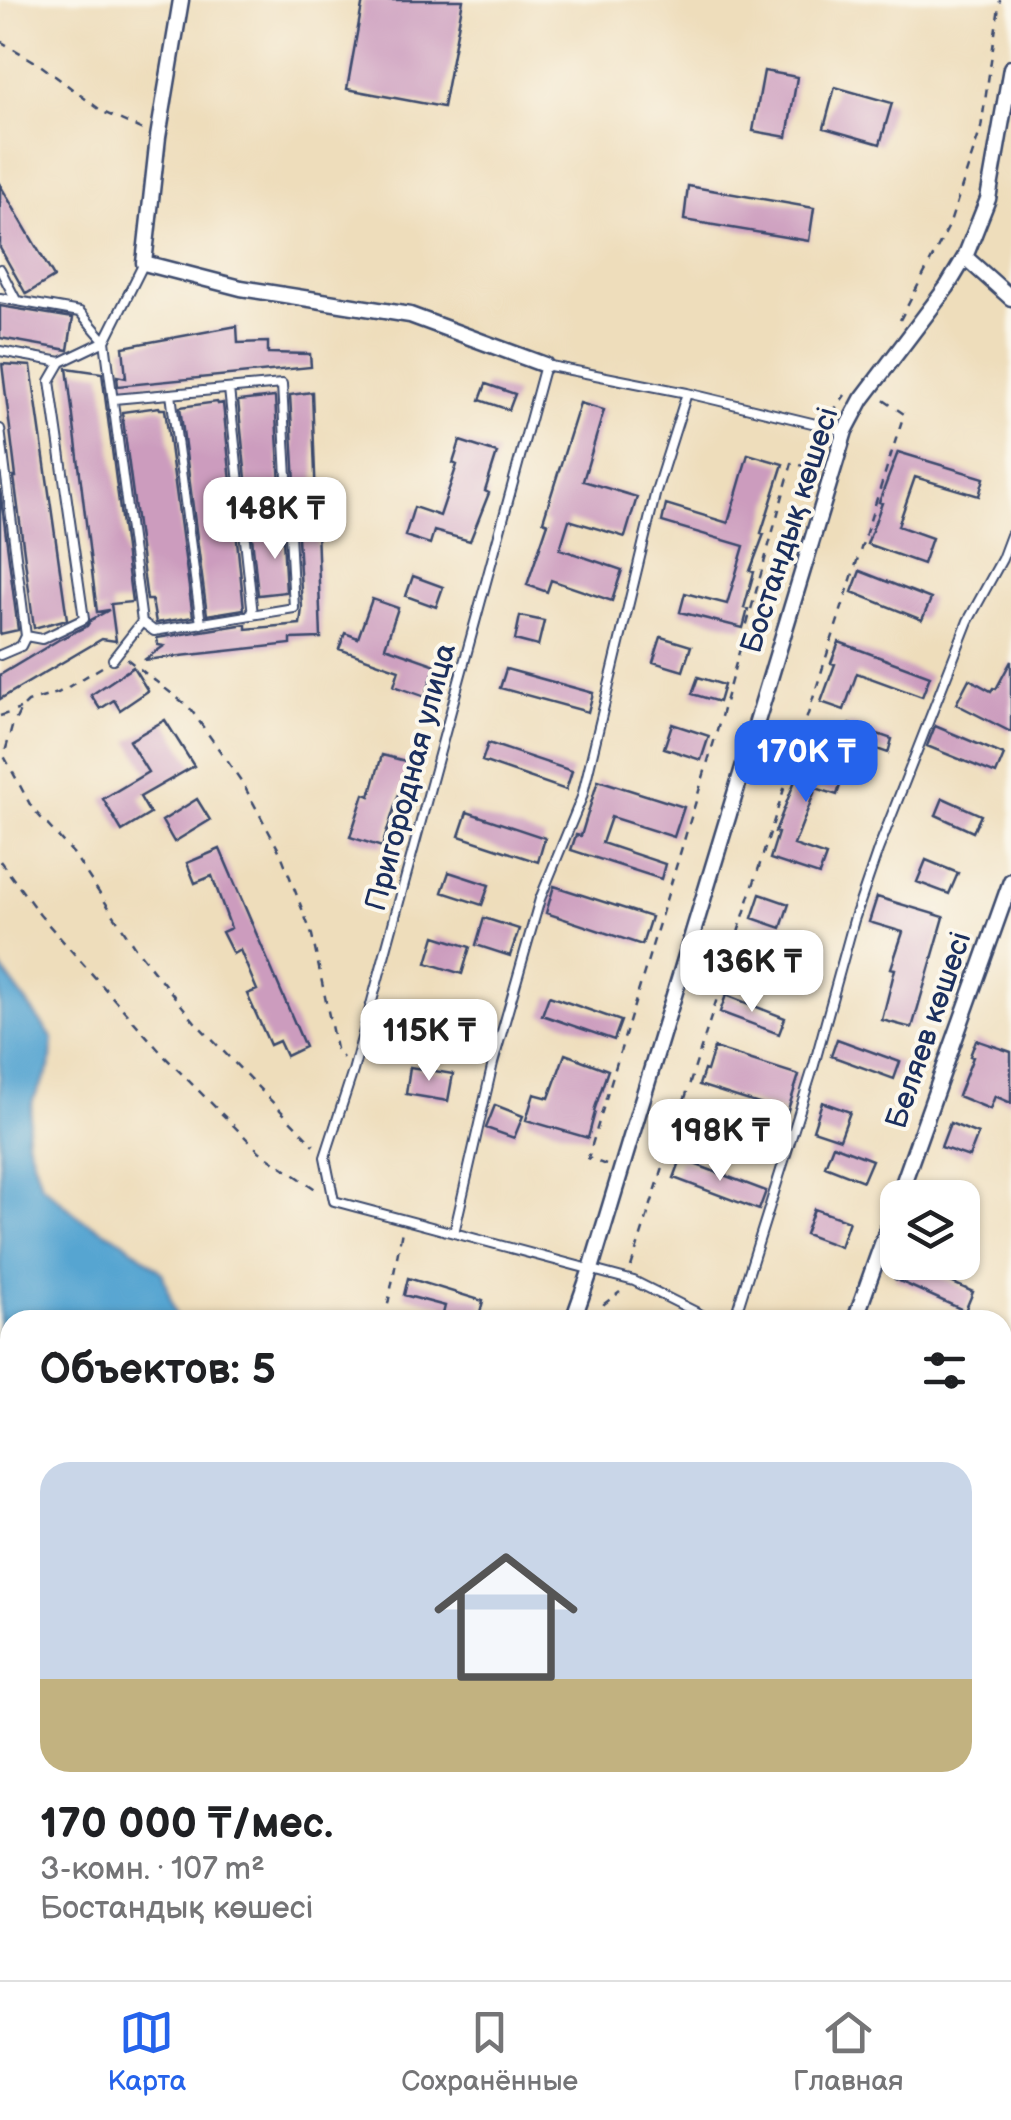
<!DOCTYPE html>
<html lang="ru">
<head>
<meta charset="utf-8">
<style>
	:root { --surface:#fff; --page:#f2f2f2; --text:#202124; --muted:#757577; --line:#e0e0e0; --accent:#2563eb }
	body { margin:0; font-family:"Balsamiq Sans",sans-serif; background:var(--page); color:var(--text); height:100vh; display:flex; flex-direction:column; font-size:38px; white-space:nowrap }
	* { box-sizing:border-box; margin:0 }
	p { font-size:32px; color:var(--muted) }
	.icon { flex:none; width:55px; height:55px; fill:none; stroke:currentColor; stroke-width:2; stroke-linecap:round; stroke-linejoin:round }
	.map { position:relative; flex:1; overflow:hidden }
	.details { position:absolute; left:0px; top:1310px; width:1012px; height:670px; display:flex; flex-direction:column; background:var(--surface); border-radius:30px 30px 0 0; box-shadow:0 2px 8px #0004 }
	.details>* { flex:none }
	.controls { position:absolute; left:880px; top:1180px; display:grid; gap:20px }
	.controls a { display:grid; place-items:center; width:100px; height:100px; border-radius:20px; background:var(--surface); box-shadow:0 2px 8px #0004; font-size:50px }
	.price { position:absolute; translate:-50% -85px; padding:0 22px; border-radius:20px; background:#fff; color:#222; font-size:32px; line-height:65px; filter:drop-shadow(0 2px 5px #0008) }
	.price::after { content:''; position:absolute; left:50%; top:60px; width:30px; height:22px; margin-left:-15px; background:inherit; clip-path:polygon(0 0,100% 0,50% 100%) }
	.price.active { background:var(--accent); color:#fff }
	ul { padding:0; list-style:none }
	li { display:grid; align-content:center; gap:20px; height:530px; padding:0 40px }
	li+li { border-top:2px solid var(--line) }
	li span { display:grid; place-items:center; height:310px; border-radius:30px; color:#555 }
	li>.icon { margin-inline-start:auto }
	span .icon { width:180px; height:180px; fill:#fffc; stroke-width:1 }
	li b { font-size:42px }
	h2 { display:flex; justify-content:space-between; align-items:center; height:120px; padding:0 40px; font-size:42px }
	.tab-bar { display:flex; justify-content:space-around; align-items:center; height:140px; border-top:2px solid var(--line); background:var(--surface); font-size:28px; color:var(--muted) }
	.tab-bar a { display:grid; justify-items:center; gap:5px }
	.tab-bar .active { color:var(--accent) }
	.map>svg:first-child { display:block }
	.water { fill:#57a5d1; stroke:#396a98; stroke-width:2.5 }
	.building { fill:#cc9cbe }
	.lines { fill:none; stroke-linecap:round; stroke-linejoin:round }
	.lane-casing { stroke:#3b496c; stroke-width:12 }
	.street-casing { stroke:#3b496c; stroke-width:19 }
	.path { stroke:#3b496c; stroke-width:2.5; stroke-dasharray:8 8; stroke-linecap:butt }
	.lane { stroke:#fff; stroke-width:8 }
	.street { stroke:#fff; stroke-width:14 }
	.labels { text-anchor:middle; stroke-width:8; stroke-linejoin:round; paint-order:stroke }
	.street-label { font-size:30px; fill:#1b2f5e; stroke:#fbf7ec }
</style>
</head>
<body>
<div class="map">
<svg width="1011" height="1980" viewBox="0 0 1011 1980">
	<rect width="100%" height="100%" fill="#fbf7ec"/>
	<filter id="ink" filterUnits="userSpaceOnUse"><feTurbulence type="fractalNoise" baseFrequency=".01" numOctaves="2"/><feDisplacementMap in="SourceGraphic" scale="20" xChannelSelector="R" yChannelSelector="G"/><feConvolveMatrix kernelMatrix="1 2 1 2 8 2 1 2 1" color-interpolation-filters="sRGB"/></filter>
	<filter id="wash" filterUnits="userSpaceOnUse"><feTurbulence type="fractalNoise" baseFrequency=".0048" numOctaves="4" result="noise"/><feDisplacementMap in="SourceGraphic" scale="40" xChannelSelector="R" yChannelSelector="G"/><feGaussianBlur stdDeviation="2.25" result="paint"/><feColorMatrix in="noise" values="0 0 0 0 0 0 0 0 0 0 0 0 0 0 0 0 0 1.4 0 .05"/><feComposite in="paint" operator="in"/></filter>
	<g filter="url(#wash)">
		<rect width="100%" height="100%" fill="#edb"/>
		<path class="water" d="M0,966L53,1039L50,1068L33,1100L26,1138L41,1184L80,1218L123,1241L162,1272L177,1320H10V1970H89L85,1980H0Z"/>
		<g id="blocks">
			<path class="building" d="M363,0H463L443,107L347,89Z
				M764,71L797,77L787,137L753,131Z
				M835,87L892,103L880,144L824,128Z
				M0,185L54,277L26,294L0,248Z
				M688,186L814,208L809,241L684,220Z
				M0,306L73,318L68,350L0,338Z
				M237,326L238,343L268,342V353L310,354L311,367L118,386L117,376L126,378L123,347Z
				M2,364L31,366L67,619L34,628L14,477H16Z
				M67,368L102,373L132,602L111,604L116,641L102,639L0,699V675L60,639L87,626L91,620L109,610L97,612Z
				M486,384L515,394L509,410L480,400Z
				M312,392L321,638L291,639V644L144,660L164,646L158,645L157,638L246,624V629L300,624L302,608L290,395Z
				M275,397L286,592L258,595L238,401Z
				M217,402L218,404L223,403L244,609L207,615L180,407Z
				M580,403L604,410L583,481L637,497L625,537L569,520L560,549L622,570L612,601L551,580L547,592L527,585L548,523L543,521Z
				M159,407L160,409H165L193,617L156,623L152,600H147L122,412Z
				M460,441L497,453L485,491L489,493L470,541L434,531L430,544L405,536L414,507L440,516L457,465L453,463Z
				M898,452L984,478L979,496L915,477L898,526L932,538L923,564L867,544L882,503L879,502Z
				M748,454L783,464L761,533L764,534L750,571L754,572L744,608L748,609L743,628L680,612L685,593L727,604L744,546L662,522L666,504L728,523Z
				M0,489L18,630L0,634Z
				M860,571L931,599L922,620L852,592Z
				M413,576L443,587L436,607L406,596Z
				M372,599L398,608L385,647L436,665L425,697L394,686L399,670L339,649L345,633L358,638Z
				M520,616L544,621L538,646L515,640Z
				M661,637L691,646L683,671L653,662Z
				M839,642L930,676L922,697L857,673L844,710L821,702L835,664L831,663Z
				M1011,661V732L956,704L969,679L991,691L993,688L996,689Z
				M133,667L148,691L120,710L114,700L100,709L91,695Z
				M506,669L593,693L588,712L500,688Z
				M698,677L724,685L719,702L692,694Z
				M165,720L194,766L140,797L150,814L122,831L103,799L148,772L129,741Z
				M672,724L709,736L701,760L664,748Z
				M849,724L892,739L888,753L845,738Z
				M935,726L1004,755L996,774L927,746Z
				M812,737L840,747L832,772L843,776L837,795L816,788L794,845L826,856L819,875L770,859L778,833L775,832Z
				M488,743L572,771L566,790L482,761Z
				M382,755L409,762L382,847L350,837L364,794L370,796Z
				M598,780L684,807L674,837L611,817L602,843L665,864L661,879L571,850L576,835L581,836Z
				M943,798L981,815L973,832L936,815Z
				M197,799L210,820L174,842L162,821Z
				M467,812L545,838L538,862L459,836Z
				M220,849L305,1047L286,1056L279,1041L270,1045L247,994L257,990L240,950L233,954L222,932L231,928L212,876L195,883L187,863Z
				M926,860L958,873L949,894L917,882Z
				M449,872L489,885L482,905L442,892Z
				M554,886L651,917L642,945L546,913Z
				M760,894L789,904L781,928L752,918Z
				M877,897L944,917L912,1028L882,1020L895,969L891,968L903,932L869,922Z
				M484,918L519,929L510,956L476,945Z
				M435,936L470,947L462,974L427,963Z
				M743,948L804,969L798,985L737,964Z
				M726,995L785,1018L779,1034L720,1012Z
				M549,996L621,1021L614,1040L542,1015Z
				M837,1039L900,1062L894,1079L831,1056Z
				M976,1040L1011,1052V1103L995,1096L990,1109L958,1096L973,1057L970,1056Z
				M714,1048L799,1075L787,1113L699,1085L704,1070L707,1071Z
				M565,1054L608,1070L594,1111L595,1112L588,1138L526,1120L534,1094L549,1098Z
				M410,1067L453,1074L448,1101L406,1094Z
				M822,1102L850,1112L840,1139L813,1130Z
				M495,1105L523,1116L514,1138L486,1128Z
				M697,1110L781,1138L774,1157L691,1129Z
				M950,1123L978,1134L969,1157L941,1147Z
				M833,1145L872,1160L863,1181L825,1166Z
				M681,1159L766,1191L759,1210L674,1178Z
				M814,1209L849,1221L840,1247L805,1234Z
				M902,1262H907L973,1292L965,1311L895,1279Z
				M408,1278L483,1301L478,1320L442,1318L445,1306L404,1295Z"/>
		</g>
	</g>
	<g filter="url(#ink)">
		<use href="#blocks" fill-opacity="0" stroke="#3b496c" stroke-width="2.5"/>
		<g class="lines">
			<defs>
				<path id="lane" d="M0,269L16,300
					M0,298L80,312L105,341L142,622L113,659
					M0,351L61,362L105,341L144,263
					M229,389L253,615
					M171,394L201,624
					M114,399L282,384L294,608L154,631L142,622
					M0,429L26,636
					M0,655L21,646L26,636L42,639L84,619L50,381L61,362
					M454,1233L493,1063L540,899L582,797L656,491L687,393
					M712,1320L634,1281L334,1201L325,1157L353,1071L545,365L687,393L845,431
					M734,1320L814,1065L854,920L878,850L968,621L1002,559L1011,535
					M503,1980L506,1970"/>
				<path id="street" d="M181,0L158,137L144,263L241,288L410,315L545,365
					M965,257L1011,298
					M898,1198L1011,881
					M573,1320L591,1269L845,431L862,399L947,287L965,257L988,199L1011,68
					M855,1320L898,1199
					M1002,1412L1011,1387
					M332,1980L336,1970
					M645,1980L648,1970
					M813,1980L816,1970"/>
			</defs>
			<use href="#lane" class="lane-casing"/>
			<use href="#street" class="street-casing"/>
			<path class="path" d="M0,41L39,64L103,112L143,130
				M900,320L949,226L981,128L1000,0
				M832,413L845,395
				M127,659L189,707L242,782L281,854L312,935L336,1049L343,1058
				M102,667L58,693L28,702L21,709L12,727L4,756L32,808L73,853L136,949L195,1022L314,1145
				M0,716L20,709
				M0,861L40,915L165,1057L259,1151L320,1192
				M606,1165L588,1158L715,738L792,463L808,467L818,437
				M631,1267L904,414L882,399
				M385,1320L402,1231
				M598,1320L604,1304L620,1292
				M365,1980L369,1970"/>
			<use href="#lane" class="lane"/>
			<use href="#street" class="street"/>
		</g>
	</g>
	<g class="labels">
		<g class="street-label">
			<text transform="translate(789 530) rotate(-72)" y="10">Бостандық көшесі</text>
			<text transform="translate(410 777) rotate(-75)" y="10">Пригородная улица</text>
			<text transform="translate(928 1030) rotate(-71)" y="10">Беляев көшесі</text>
		</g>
	</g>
</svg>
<div class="controls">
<a><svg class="icon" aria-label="layers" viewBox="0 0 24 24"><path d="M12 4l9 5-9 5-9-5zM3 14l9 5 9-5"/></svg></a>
</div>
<b class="price" style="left:275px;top:562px">148K ₸</b>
<b class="price active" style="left:806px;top:805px">170K ₸</b>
<b class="price" style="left:752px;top:1015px">136K ₸</b>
<b class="price" style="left:429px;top:1084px">115K ₸</b>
<b class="price" style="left:720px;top:1184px">198K ₸</b>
<section class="details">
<h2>Объектов: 5<svg class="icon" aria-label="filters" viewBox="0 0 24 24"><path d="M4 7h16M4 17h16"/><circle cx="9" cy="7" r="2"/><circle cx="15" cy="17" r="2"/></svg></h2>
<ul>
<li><span style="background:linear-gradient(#c9d6e8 70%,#c2b280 0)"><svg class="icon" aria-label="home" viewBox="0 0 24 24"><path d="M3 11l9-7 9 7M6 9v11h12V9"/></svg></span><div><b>170 000 ₸/мес.</b><p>3-комн. · 107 m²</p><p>Бостандық көшесі</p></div></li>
</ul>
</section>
</div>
<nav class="tab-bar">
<a class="active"><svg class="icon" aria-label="map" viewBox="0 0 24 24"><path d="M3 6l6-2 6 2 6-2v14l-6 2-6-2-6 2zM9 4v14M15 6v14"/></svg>Карта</a>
<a><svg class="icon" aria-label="saved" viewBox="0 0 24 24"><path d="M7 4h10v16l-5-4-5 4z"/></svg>Сохранённые</a>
<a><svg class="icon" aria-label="home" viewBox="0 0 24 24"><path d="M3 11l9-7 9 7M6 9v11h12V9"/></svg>Главная</a>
</nav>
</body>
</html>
